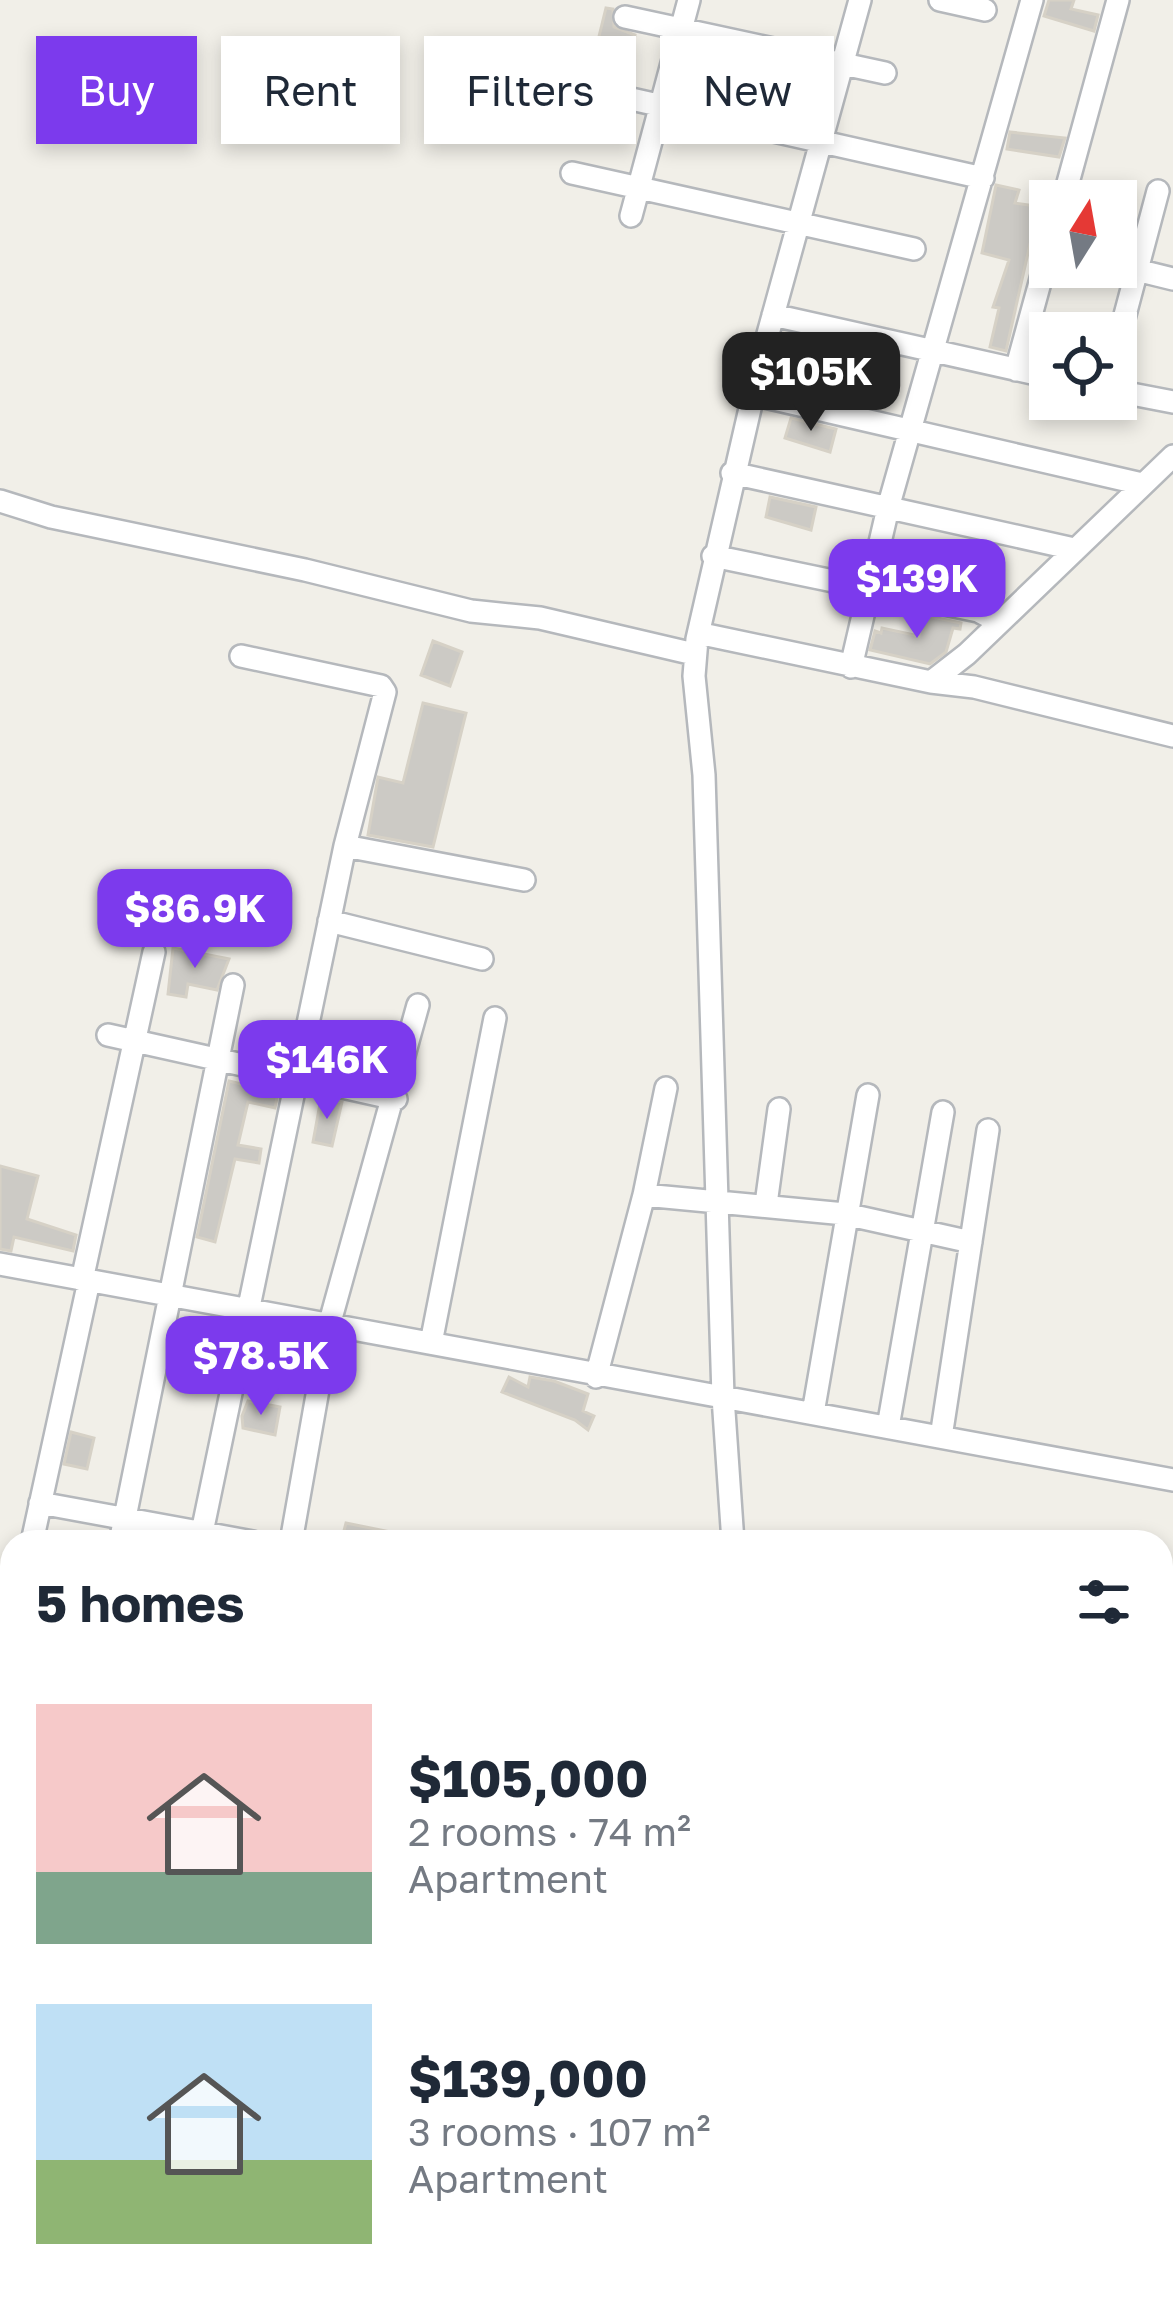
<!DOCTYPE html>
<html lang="en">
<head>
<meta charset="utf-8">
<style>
	:root { --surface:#fff; --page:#f6f6f7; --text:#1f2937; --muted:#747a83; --accent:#7c3aed }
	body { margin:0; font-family:"Golos Text",sans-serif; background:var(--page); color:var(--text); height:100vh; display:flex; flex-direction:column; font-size:45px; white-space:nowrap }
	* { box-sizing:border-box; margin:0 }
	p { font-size:39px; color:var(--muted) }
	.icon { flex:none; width:66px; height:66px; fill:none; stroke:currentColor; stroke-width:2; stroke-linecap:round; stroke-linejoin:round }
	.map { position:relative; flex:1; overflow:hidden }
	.details { position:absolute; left:0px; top:1530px; width:1173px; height:771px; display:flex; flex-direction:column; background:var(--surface); border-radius:36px 36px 0 0; box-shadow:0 6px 18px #0003 }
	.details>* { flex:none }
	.guide { position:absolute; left:36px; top:36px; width:1101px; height:108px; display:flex; gap:24px }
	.needle { width:78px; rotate:11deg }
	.buttons { position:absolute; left:1029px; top:180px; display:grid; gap:24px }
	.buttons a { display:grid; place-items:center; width:108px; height:108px; border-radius:0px; background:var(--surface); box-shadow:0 6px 18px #0003; font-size:60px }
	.price { position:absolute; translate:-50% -102px; padding:0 27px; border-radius:24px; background:var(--accent); color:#fff; font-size:39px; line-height:78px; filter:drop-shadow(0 3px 6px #0008) }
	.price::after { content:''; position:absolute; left:50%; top:72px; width:36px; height:27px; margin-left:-18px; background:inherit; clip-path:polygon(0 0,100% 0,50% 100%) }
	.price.active { background:#222; color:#fff }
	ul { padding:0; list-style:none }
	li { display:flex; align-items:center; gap:36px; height:300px; padding:0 36px }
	li span { display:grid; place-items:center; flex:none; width:336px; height:240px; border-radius:0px; color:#555 }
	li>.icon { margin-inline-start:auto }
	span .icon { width:144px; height:144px; fill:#fffc; stroke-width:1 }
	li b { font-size:51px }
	h2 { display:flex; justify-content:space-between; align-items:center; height:144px; padding:0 36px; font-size:51px }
	.chip { padding:0 42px; border-radius:0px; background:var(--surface); box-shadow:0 6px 18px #0003; font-size:42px; line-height:108px }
	.chip.active { background:var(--accent); color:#fff }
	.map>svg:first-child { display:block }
	.building { fill:#cccac5; stroke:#d6d1c6; stroke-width:3 }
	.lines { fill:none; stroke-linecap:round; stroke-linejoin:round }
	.minor-casing { stroke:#b5b8bc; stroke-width:26 }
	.minor { stroke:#fff; stroke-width:21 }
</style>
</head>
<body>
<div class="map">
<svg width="1173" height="2300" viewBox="0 0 1173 2300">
	<rect width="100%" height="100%" fill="#f1efe8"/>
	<path class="building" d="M1049,0H1074L1071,9L1098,15L1094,31L1044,16Z
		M606,8L613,9L614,27L635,35L632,50L612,45L607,79L589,77Z
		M1010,132L1065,138L1059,157L1007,149Z
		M996,185L1019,190L1015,203L1043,207L1041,223L1035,222L1006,351L990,347L999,308L993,307L1009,260L982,253Z
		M812,339L858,349L853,370L807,357Z
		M851,376L881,382L876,406L846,400Z
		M791,418L836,429L830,452L785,438Z
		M770,497L816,507L811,530L766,517Z
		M939,558L987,570L984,591L934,581Z
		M923,615L961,623L960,629L953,628L946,652L930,664L870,650L875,631L881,633L882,628L919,636Z
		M433,641L462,652L450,686L421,675Z
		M423,703L466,713L433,847L368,835L378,777L403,783Z
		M173,948L229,959L217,990L188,984L186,997L168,994Z
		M229,1081L278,1093L275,1108L248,1102L238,1145L261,1149L259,1163L235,1159L215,1242L197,1237Z
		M321,1098L342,1102L332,1146L313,1142Z
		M0,1166L38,1176L27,1219L76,1235L73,1251L14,1237L11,1251L0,1249Z
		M509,1377L528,1387L530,1377L554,1381L588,1394L583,1411L594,1416L588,1430L575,1420L502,1392Z
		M248,1401L280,1407L275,1435L243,1428L242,1416Z
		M71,1432L94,1438L87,1469L64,1464Z
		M346,1523L410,1536L409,1542H341Z"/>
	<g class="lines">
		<defs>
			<path id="minor" d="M940,0L985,10
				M625,17L885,73
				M609,94L983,178
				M572,173L914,249
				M1063,201L1118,0
				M631,216L689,0
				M1116,265L1173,279
				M773,315L1050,377
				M1121,330L1158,191
				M1016,370L1050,246
				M1116,391L1173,402
				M752,394L1142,484
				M732,473L1074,549
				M0,501L51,517L305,570L471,611L540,618L694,654
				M713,556L978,611L997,621
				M697,639L763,352L860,0
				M851,667L888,508L1032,0
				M931,682L974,687L1173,736
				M345,846L524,880
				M329,921L482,959
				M108,1035L396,1099
				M644,1195L845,1214L971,1242
				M766,1204L779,1109
				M0,1264L1173,1480
				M82,1280L154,952
				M431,1343L495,1018
				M596,1377L644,1195L666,1088
				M813,1413L868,1095
				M888,1427L943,1112
				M941,1437L988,1130
				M40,1503L253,1542
				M32,1542L89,1281
				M120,1542L233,985
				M200,1542L345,846L385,692L381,686L241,656
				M291,1542L330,1322L418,1005
				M733,1542L723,1397L704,775L694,676L697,639L707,635L931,682L967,654L1173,456
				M0,2018L6,1988
				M1161,2190L1173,2192
				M766,2289L767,2300
				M35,2300L37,2289
				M128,2300L130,2289"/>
		</defs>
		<use href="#minor" class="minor-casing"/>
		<use href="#minor" class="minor"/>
	</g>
</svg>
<div class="buttons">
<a><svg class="needle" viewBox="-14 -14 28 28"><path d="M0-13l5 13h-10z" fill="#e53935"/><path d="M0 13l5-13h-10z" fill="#747a83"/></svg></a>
<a><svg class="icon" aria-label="locate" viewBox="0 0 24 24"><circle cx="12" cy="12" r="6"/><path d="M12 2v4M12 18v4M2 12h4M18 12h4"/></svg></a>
</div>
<b class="price active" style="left:811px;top:434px">$105K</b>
<b class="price" style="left:917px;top:641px">$139K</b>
<b class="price" style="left:195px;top:971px">$86.9K</b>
<b class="price" style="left:327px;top:1122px">$146K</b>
<b class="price" style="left:261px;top:1418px">$78.5K</b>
<div class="guide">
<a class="chip active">Buy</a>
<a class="chip">Rent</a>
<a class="chip">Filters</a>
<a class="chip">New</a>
</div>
<section class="details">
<h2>5 homes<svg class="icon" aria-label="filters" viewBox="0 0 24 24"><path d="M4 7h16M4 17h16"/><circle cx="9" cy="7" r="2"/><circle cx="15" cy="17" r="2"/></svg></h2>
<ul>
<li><span style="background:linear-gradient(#f6c9c9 70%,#7fa58c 0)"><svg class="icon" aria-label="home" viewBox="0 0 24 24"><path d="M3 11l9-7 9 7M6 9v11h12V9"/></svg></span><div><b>$105,000</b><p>2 rooms · 74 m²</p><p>Apartment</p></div></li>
<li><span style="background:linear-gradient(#bfe0f5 65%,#8fb573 0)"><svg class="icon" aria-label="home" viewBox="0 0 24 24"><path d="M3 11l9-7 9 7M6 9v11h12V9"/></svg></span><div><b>$139,000</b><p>3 rooms · 107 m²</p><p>Apartment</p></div></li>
</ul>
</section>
</div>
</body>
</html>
